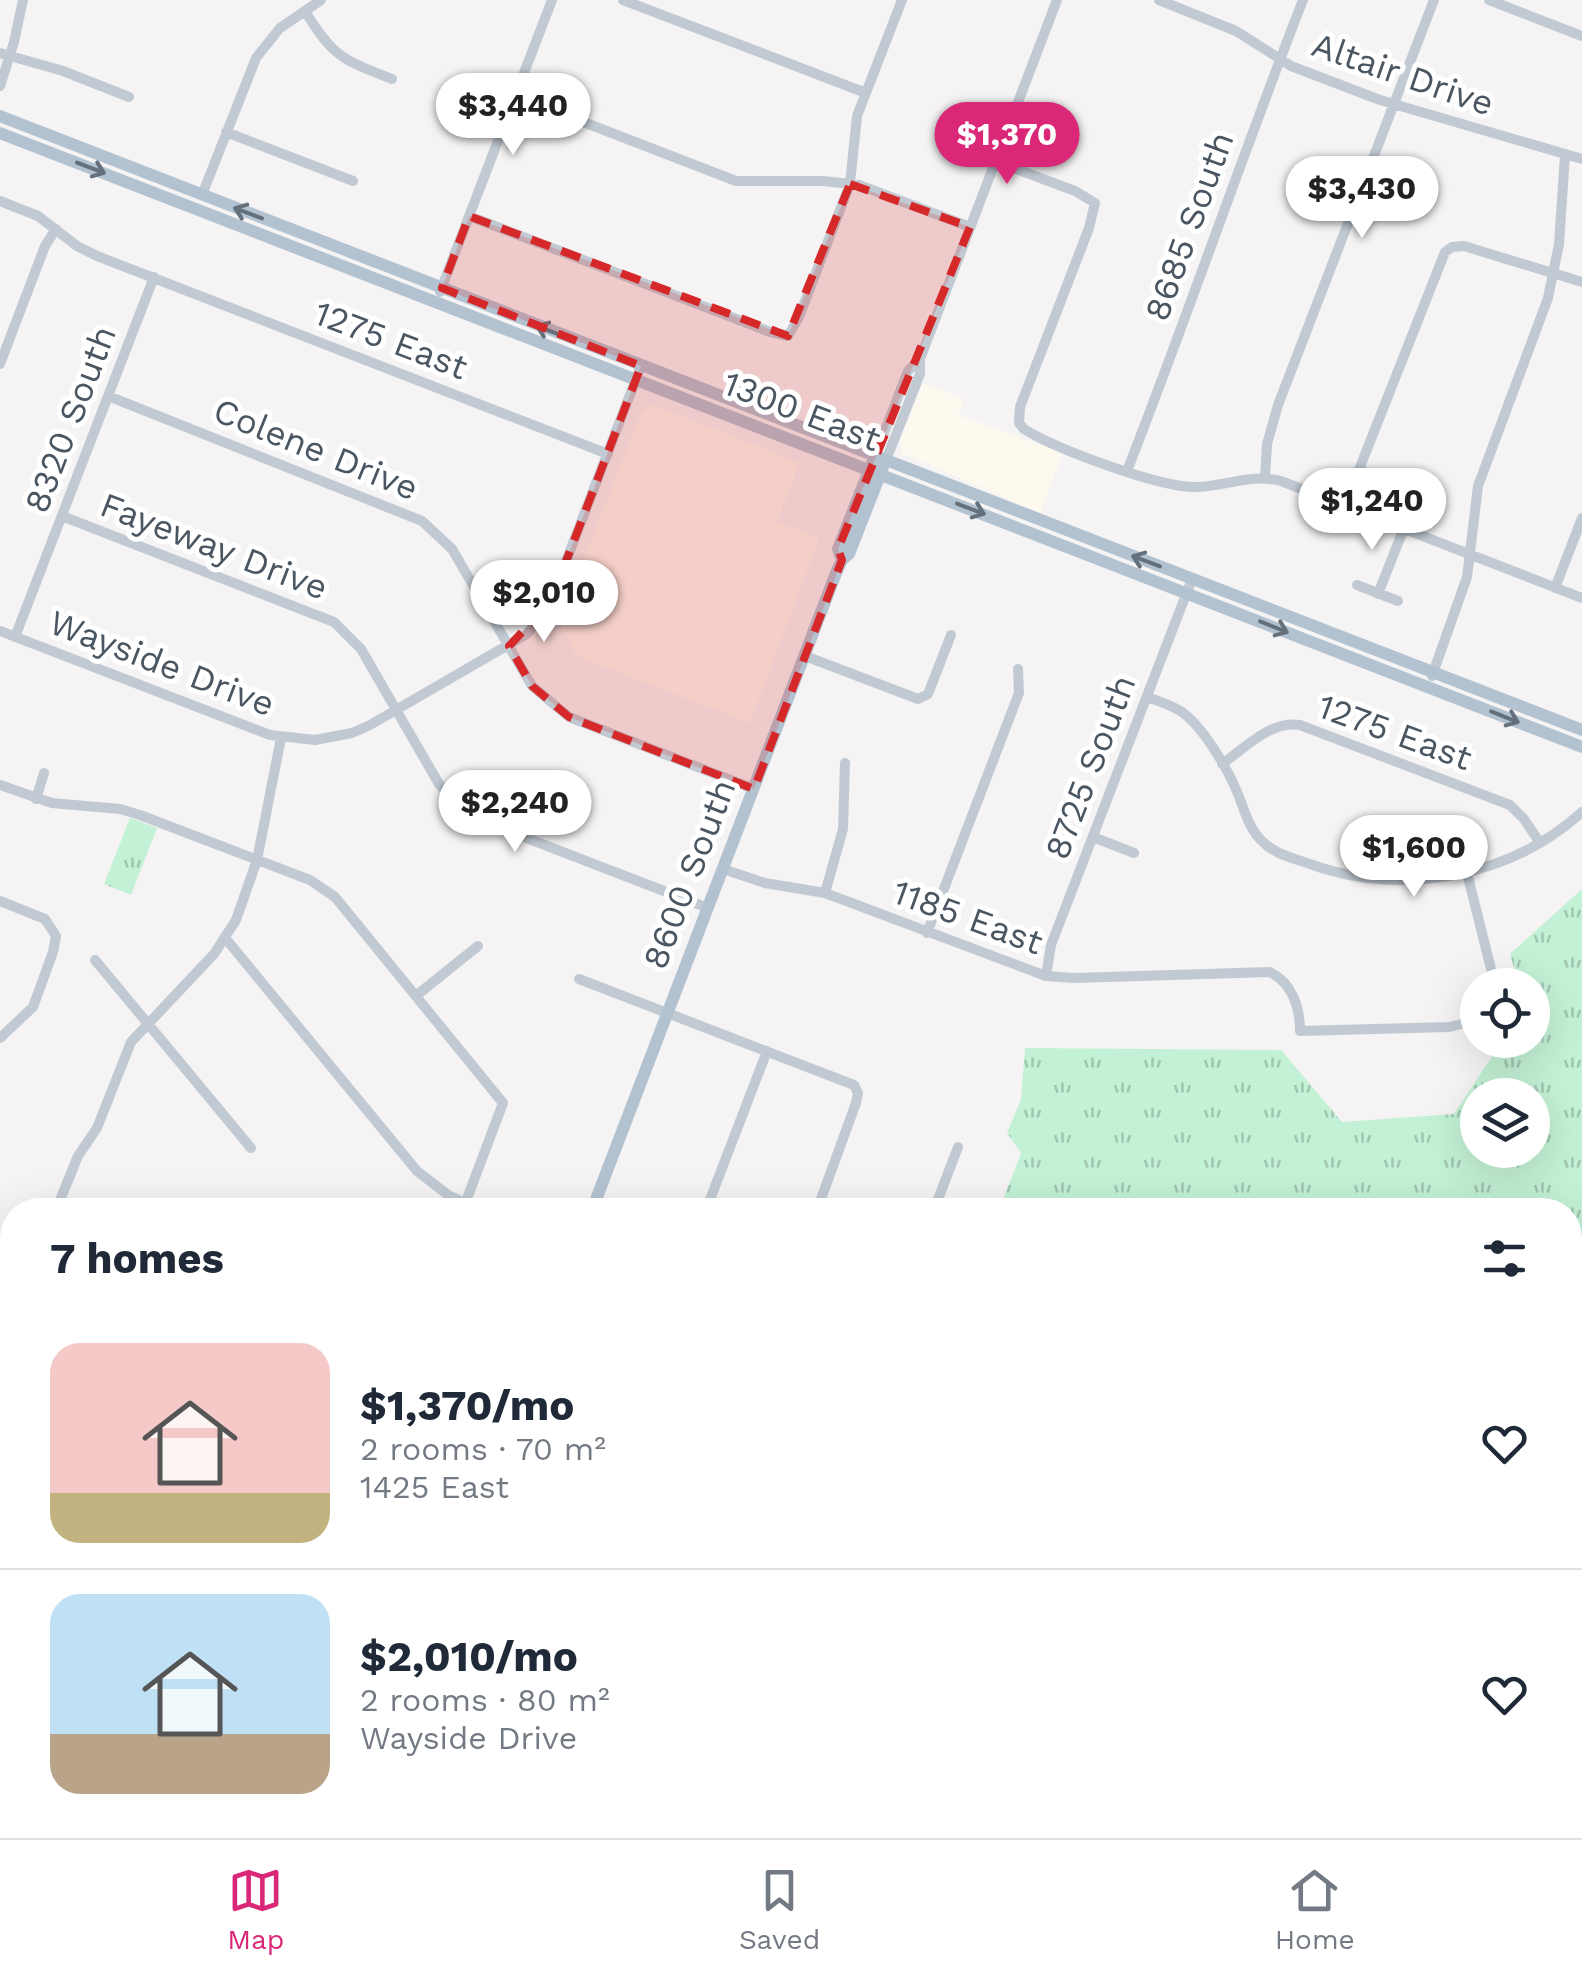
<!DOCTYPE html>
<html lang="en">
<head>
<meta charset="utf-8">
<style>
	:root { --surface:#fff; --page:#f2f2f3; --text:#1f2937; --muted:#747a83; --line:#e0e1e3; --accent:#db2777 }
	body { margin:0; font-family:"Work Sans",sans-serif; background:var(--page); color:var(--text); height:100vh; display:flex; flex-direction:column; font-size:38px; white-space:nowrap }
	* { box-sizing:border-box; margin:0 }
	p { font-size:32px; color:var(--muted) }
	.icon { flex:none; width:55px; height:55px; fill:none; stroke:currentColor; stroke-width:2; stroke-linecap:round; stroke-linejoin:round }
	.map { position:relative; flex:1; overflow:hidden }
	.side { position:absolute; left:0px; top:1198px; width:1582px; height:642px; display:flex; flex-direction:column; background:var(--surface); border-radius:40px 40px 0 0; box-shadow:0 10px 40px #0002 }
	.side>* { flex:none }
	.buttons { position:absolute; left:1460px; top:968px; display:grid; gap:20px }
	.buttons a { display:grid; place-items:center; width:90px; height:90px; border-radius:50%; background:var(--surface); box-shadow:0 10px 40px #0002; font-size:50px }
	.price { position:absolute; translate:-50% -85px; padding:0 22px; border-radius:35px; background:#fff; color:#222; font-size:32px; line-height:65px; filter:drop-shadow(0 2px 5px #0008) }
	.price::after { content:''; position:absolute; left:50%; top:60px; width:30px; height:22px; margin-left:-15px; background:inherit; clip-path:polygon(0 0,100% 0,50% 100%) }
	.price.active { background:var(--accent); color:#fff }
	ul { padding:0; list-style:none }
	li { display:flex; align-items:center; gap:30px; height:250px; padding:0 50px }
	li+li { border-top:2px solid var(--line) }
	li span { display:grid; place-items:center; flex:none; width:280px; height:200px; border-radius:30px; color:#555 }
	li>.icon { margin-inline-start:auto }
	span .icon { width:120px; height:120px; fill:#fffc; stroke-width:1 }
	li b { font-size:42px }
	h2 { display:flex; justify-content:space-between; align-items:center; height:120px; padding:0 50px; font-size:42px }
	.tab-bar { display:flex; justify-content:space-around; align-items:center; height:140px; border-top:2px solid var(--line); background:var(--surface); font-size:28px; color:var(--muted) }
	.tab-bar a { display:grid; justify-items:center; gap:5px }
	.tab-bar .active { color:var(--accent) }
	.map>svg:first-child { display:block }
	.commercial { fill:#fdf9ef }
	.grass { fill:url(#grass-tufts); fill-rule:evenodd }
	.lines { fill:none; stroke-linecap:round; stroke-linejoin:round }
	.stream { stroke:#90daee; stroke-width:2.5 }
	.minor { stroke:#c1cad2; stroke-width:10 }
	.major { stroke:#b3c2d1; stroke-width:12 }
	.oneway { stroke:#64717d }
	.marked { fill:#d62828; fill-opacity:0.2; stroke:#d62828; stroke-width:8; stroke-dasharray:20 12; stroke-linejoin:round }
	.labels { text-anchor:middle; stroke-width:10; stroke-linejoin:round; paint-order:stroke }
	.street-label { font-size:35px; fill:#4a5661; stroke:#fff }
</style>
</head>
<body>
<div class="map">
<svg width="1582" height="1838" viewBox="0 0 1582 1838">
	<defs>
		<pattern id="grass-tufts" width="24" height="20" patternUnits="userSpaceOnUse" patternTransform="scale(2.5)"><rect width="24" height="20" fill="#c3f1d5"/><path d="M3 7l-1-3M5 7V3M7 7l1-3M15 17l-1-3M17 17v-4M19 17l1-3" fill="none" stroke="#a0c6b0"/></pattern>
	</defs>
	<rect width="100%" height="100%" fill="#f5f3f3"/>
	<path class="commercial" d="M923,383L964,399L958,415L1063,453L1040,513L902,453L901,439Z
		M653,405L799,463L777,522L819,538L750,723L577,656L559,622L642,411Z"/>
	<path class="grass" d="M130,818L157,828L131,895L104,884Z
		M1582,889V1370L1570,1365V1210H999L1021,1153L1007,1133L1021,1100L1025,1048L1281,1050L1342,1122L1454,1114L1503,1040H1532V985H1519L1510,954ZM1478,1095H1532V1150H1478Z
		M1570,1725L1582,1730V1780L1571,1794Z
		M1570,1826L1582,1838H1375L1385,1828Z"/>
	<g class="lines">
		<path class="stream" d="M1144,1838L1151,1828"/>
		<path class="minor" d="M623,0L866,93
			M1159,0L1236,31L1291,66L1380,100L1582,159
			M1489,0L1582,36
			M305,11C333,57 343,60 392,79
			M0,53L63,71L129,97
			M0,86L14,42L23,0
			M516,96L736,181H823L859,185L970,227
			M226,132L353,181
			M995,161L1075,191L1095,203L1089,228L1020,407L1019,423L1024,429C1056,449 1158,487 1195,487C1225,487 1251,473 1281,481L1582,598
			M202,195L256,58L280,28L321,0
			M0,201L38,216L77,246L97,256L608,454
			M469,216L770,332L788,336L799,317L850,184L857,116L902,0
			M440,292L552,0
			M0,364L45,246L56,229
			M108,396L422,521L452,549L532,686L569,717L754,789
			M875,456L908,371L919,360
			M886,460L920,374V359L1057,0
			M1127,471C1188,315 1242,156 1303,0
			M1265,477L1267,444L1278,405L1434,0
			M1345,505L1445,252L1452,247L1464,246L1582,282
			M62,516L334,622L361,649L439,784L460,805L498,827L708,908
			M1357,585L1398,601
			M1555,588L1582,518
			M1378,594L1404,528
			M0,631L270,735L315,740L352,733L370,725L527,634L550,603L641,366
			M15,637L154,277
			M805,656L918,699L928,694L951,635
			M1432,676L1467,577L1478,486L1548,298L1559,244L1565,155
			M1147,697C1159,701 1171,705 1182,712C1203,727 1228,769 1238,794C1244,809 1249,829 1262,841C1274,854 1293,858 1310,864C1401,897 1509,878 1582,812
			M1222,764C1245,748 1271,720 1300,725L1510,805L1524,819L1540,843
			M0,785L52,803L120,809L140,815L310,880L335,897L503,1103L465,1204
			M36,799L44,773
			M1093,837L1134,853
			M723,869L765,883L825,893L1046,976L1074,978L1270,972C1292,983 1300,1007 1300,1031L1449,1027L1478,1020
			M1467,873L1495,985
			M825,893L843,829L845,763
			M0,901L45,919L56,936L53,952L33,1007L0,1038
			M927,933L1019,693L1018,669
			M226,939L417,1171L448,1195L481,1210
			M95,960L251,1148
			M1046,976L1051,945L1192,579
			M579,979L854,1085L858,1093L856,1103L817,1210
			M417,995L478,946
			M56,1210L78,1156L97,1128L131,1042L214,954L236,920L257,860L281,738
			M706,1210L767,1051
			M934,1210L958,1147
			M0,1278L12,1283
			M1570,1409L1582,1413
			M0,1435L12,1437
			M0,1488L12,1455
			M1570,1505L1582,1509
			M0,1512L12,1516
			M1573,1588L1582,1564
			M1570,1640L1582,1635
			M1570,1724L1582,1729
			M0,1750L12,1755
			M1570,1811L1582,1821
			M0,1819L12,1786
			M530,1828L557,1838
			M1018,1828L1021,1838
			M116,1838L119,1828
			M1362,1838L1371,1828"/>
		<path class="major" d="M0,116L1582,730
			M0,133L1582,747
			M842,560L838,549L872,463
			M592,1210L836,573L842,560L849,554L883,467
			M351,1838L355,1828"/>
	</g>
	<defs><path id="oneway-shaft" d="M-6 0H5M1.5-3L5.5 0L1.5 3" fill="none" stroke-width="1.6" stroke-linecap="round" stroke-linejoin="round" transform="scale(2.5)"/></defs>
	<g class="oneway">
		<use href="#oneway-shaft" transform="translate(91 168) rotate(21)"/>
		<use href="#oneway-shaft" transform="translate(248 213) rotate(-159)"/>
		<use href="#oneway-shaft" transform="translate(550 331) rotate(-159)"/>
		<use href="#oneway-shaft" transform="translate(971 509) rotate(21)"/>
		<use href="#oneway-shaft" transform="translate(1146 561) rotate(-159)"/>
		<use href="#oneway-shaft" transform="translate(1274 627) rotate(22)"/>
		<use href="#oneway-shaft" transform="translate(1505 717) rotate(22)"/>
	</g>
	<path class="marked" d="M850,184L970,227L838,549L842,560L754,789L569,717L532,686L509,646L550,603L641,366L442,288L469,216L788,336Z"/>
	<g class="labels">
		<g class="street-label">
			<text transform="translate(1403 74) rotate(19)" y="12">Altair Drive</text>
			<text transform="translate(1189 226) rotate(-70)" y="12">8685 South</text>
			<text transform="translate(391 340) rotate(21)" y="12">1275 East</text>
			<text transform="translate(802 411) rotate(21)" y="12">1300 East</text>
			<text transform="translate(70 419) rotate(-69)" y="12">8320 South</text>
			<text transform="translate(316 449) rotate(22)" y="12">Colene Drive</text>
			<text transform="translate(214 546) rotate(21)" y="12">Fayeway Drive</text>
			<text transform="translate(162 663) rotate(21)" y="12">Wayside Drive</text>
			<text transform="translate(1395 732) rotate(20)" y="12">1275 East</text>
			<text transform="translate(1090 767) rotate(-69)" y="12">8725 South</text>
			<text transform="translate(689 874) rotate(-69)" y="12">8600 South</text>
			<text transform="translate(968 917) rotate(20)" y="12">1185 East</text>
		</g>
	</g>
</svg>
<div class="buttons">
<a><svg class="icon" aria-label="locate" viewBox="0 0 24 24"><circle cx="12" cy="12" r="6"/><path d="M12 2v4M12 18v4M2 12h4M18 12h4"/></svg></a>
<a><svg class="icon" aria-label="layers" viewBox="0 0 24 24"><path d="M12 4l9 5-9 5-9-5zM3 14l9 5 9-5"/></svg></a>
</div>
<b class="price" style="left:513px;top:158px">$3,440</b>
<b class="price active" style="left:1007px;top:187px">$1,370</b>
<b class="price" style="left:1362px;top:241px">$3,430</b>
<b class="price" style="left:1372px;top:553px">$1,240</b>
<b class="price" style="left:544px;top:645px">$2,010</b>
<b class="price" style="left:515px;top:855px">$2,240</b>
<b class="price" style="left:1414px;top:900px">$1,600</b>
<section class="side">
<h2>7 homes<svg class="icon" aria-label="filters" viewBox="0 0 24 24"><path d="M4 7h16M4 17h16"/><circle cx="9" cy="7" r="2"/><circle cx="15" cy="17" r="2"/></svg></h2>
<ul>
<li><span style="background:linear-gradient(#f6c9c9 75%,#c2b280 0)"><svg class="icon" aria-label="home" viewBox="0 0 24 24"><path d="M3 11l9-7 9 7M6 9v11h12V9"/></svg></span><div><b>$1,370/mo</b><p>2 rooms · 70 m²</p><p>1425 East</p></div><svg class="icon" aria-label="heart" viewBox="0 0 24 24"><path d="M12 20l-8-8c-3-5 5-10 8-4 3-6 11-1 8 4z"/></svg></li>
<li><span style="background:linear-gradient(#bfe0f5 70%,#b9a48a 0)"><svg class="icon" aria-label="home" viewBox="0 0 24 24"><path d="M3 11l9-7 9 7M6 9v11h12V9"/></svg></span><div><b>$2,010/mo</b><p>2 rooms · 80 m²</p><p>Wayside Drive</p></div><svg class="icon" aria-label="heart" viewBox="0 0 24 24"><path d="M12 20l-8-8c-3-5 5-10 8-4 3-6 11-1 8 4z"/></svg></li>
</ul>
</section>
</div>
<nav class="tab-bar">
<a class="active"><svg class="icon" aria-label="map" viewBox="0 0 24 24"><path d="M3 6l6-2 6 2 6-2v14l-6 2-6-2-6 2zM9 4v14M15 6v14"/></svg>Map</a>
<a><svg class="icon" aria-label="saved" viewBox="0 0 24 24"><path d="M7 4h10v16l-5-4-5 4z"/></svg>Saved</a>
<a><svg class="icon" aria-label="home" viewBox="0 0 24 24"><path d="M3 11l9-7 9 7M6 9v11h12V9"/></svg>Home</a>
</nav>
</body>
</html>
